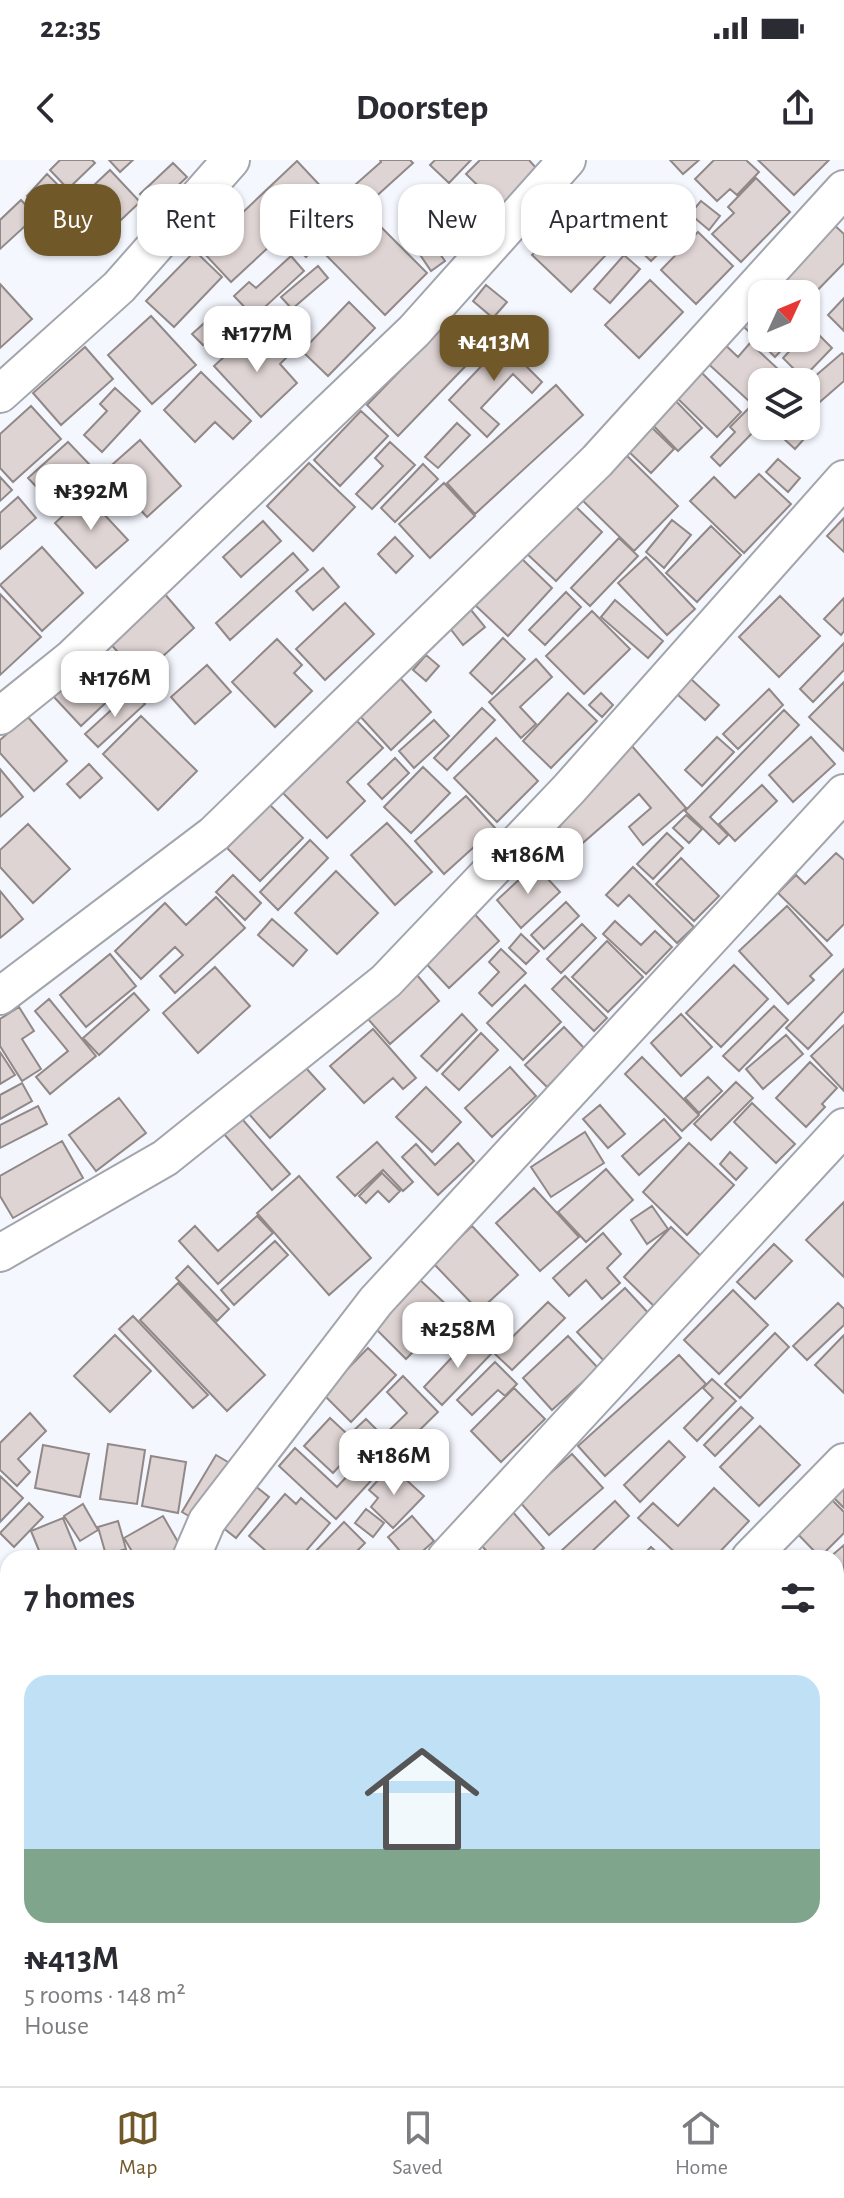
<!DOCTYPE html>
<html lang="en">
<head>
<meta charset="utf-8">
<style>
	:root { --surface:#fff; --page:#f7f7f7; --text:#2b2b33; --muted:#7c7c81; --line:#e1e1e2; --accent:#715829 }
	body { margin:0; font-family:"Alegreya Sans",sans-serif; background:var(--page); color:var(--text); height:100vh; display:flex; flex-direction:column; font-size:30px; white-space:nowrap }
	* { box-sizing:border-box; margin:0 }
	p { font-size:26px; color:var(--muted) }
	.icon { flex:none; width:44px; height:44px; fill:none; stroke:currentColor; stroke-width:2; stroke-linecap:round; stroke-linejoin:round }
	.map { position:relative; flex:1; overflow:hidden }
	.side { position:absolute; left:0px; top:1390px; width:844px; height:536px; display:flex; flex-direction:column; background:var(--surface); border-radius:24px 24px 0 0; box-shadow:0 2px 6px #0004 }
	.side>* { flex:none }
	.guide { position:absolute; left:24px; top:24px; width:796px; height:72px; display:flex; gap:16px }
	.needle { width:52px; rotate:46deg }
	.buttons { position:absolute; left:748px; top:120px; display:grid; gap:16px }
	.buttons a { display:grid; place-items:center; width:72px; height:72px; border-radius:16px; background:var(--surface); box-shadow:0 2px 6px #0004; font-size:40px }
	.price { position:absolute; translate:-50% -68px; padding:0 18px; border-radius:16px; background:#fff; color:#222; font-size:26px; line-height:52px; filter:drop-shadow(0 2px 4px #0008) }
	.price::after { content:''; position:absolute; left:50%; top:48px; width:24px; height:18px; margin-left:-12px; background:inherit; clip-path:polygon(0 0,100% 0,50% 100%) }
	.price.on { background:var(--accent); color:#fff }
	ul { padding:0; list-style:none }
	li { display:grid; align-content:center; gap:16px; height:424px; padding:0 24px }
	li+li { border-top:2px solid var(--line) }
	li span { display:grid; place-items:center; height:248px; border-radius:24px; color:#555 }
	li>.icon { margin-inline-start:auto }
	span .icon { width:144px; height:144px; fill:#fffc; stroke-width:1 }
	li b { font-size:34px }
	h2 { display:flex; justify-content:space-between; align-items:center; height:96px; padding:0 24px; font-size:34px }
	.chip { padding:0 28px; border-radius:24px; background:var(--surface); box-shadow:0 2px 6px #0004; font-size:28px; line-height:72px }
	.chip.on { background:var(--accent); color:#fff }
	.status { display:flex; justify-content:space-between; align-items:center; height:56px; padding:0 40px; background:var(--surface); direction:ltr }
	.status svg { height:22px; fill:currentColor }
	header { display:flex; justify-content:space-between; align-items:center; height:104px; padding:0 24px; background:var(--surface); font-size:36px; font-weight:700 }
	.menu { display:flex; justify-content:space-around; align-items:center; height:112px; border-top:2px solid var(--line); background:var(--surface); font-size:22px; color:var(--muted) }
	.menu a { display:grid; justify-items:center; gap:4px }
	.menu .on { color:var(--accent) }
	.map>svg:first-child { display:block }
	.building { fill:#ded4d3; stroke:#918988; stroke-width:2 }
	.lines { fill:none; stroke-linecap:round; stroke-linejoin:round }
	.minor-casing { stroke:#a3a5ac; stroke-width:40 }
	.minor { stroke:#fff; stroke-width:36 }
</style>
</head>
<body>
<div class="status"><b>22:35</b><svg viewBox="0 0 49 12"><path d="M0 12V9h3v3zM5 12V6h3v6zM10 12V3h3v9zM15 12V0h3v12zM26 1h20v11H26zM47 4h2v5h-2z"/></svg></div>
<header><svg class="icon" aria-label="back" viewBox="0 0 24 24"><path d="M15 5l-7 7 7 7"/></svg>Doorstep<svg class="icon" aria-label="share" viewBox="0 0 24 24"><path d="M12 15V3M7 8l5-5 5 5M5 13v7h14v-7"/></svg></header>
<div class="map">
<svg width="844" height="1926" viewBox="0 0 844 1926">
	<rect width="100%" height="100%" fill="#f5f7ff"/>
	<path class="building" d="M60,0H92L95,3L68,29L50,10Z
		M109,0H133L120,12Z
		M380,0H410L413,3L371,41L356,24L381,2Z
		M435,0H471L449,23L430,5Z
		M480,0H529L537,9L500,47L466,14Z
		M670,0H699L683,14Z
		M714,0H746L759,12L737,35L730,29L717,41L695,19Z
		M758,0H829L794,35Z
		M297,1L327,33L231,122L202,91Z
		M173,3L187,17L154,48L140,34Z
		M110,10L140,42L87,92L57,60Z
		M47,14L66,33L46,54L27,36Z
		M756,18L790,52L741,102L712,74L734,53L728,47Z
		M423,31L439,49L421,65L405,47Z
		M338,32L355,49L306,97L289,81Z
		M573,38L618,82L571,132L532,95L544,82L537,75Z
		M21,40L36,56L0,89V60Z
		M701,41L720,56L709,70L690,54Z
		M672,47L689,64L651,101L634,85Z
		M366,52L427,113L385,155L324,93Z
		M832,63L844,74V103L806,142V134H786L773,122Z
		M419,65L445,101L431,111L406,74Z
		M698,72L733,106L696,144L661,110Z
		M195,91L222,117L174,167L146,141Z
		M624,95L640,109L610,143L594,129Z
		M291,96L304,111L254,157L234,136L249,122L256,128Z
		M318,106L328,118L292,149L281,137Z
		M650,120L683,152L639,198L605,165Z
		M0,124L32,159L0,188Z
		M486,125L507,142L493,158L473,141Z
		M844,138V171L828,155Z
		M349,142L375,168L328,216L302,191Z
		M762,144V178H793L775,197L742,165Z
		M151,156L196,205L152,244L108,195Z
		M211,157L222,168L203,185L192,174Z
		M452,157L484,187L398,276L367,245Z
		M812,168L832,188L803,218L783,198L802,178H806V174Z
		M513,173L529,188L519,199L542,222L532,233L513,214L481,248L499,264L487,277L449,240Z
		M248,175L263,189L273,179L288,196L280,204L297,223L261,257L214,206Z
		M720,180L738,197L750,183L778,209L767,222H762V253L703,199Z
		M85,187L113,219L61,265L33,233Z
		M842,193L844,195V221L806,254V224Z
		M696,207L741,252L717,277L671,232Z
		M201,212L251,261L233,279L215,262L195,282L164,250Z
		M556,225L583,255L475,354L447,323Z
		M115,228L140,251L102,292L84,275L107,251L100,244Z
		M669,234L702,268L678,291L645,257Z
		M31,246L61,279L13,322L0,308V274Z
		M750,247L762,258V263L720,306L711,297L735,272L730,267Z
		M361,251L388,276L340,326L314,300Z
		M646,262L674,289L651,313L623,286Z
		M457,263L470,275L438,308L425,297Z
		M806,265L812,270L795,289L770,266Z
		M140,280L181,326L147,357L105,311Z
		M68,282L89,304L49,340L28,318Z
		M390,282L415,305L372,349L356,334L383,306L375,298Z
		M619,288L678,346L634,391L575,333Z
		M778,299L800,318L788,332L766,312Z
		M309,303L355,347L313,391L267,346Z
		M423,304L438,319L395,362L381,348Z
		M759,314L791,344L744,393L690,341L714,317L735,338Z
		M0,317L12,330L0,341Z
		M444,323L475,356L430,398L399,364Z
		M86,335L128,380L96,408L55,363Z
		M18,337L36,358L0,389V353Z
		M571,342L602,372L556,421L525,392Z
		M844,358V392L827,376Z
		M672,360L691,375L664,408L646,392Z
		M263,361L281,381L241,417L223,397Z
		M711,366L741,395L697,442L666,413Z
		M395,377L413,396L396,413L378,394Z
		M619,378L638,396L590,446L571,428Z
		M42,387L83,433L42,471L0,425Z
		M293,393L308,410L230,480L216,463Z
		M520,397L552,428L508,476L475,445Z
		M646,397L695,449L667,475L618,423Z
		M323,408L339,427L313,450L296,431Z
		M163,432L194,468L140,517L108,481Z
		M566,432L581,447L545,485L529,470Z
		M0,434L41,477L0,515Z
		M780,436L820,476L779,517L739,477Z
		M844,438V471L841,475L824,459Z
		M615,440L663,481L648,498L601,457Z
		M345,443L374,474L325,520L296,489Z
		M471,450L485,467L463,485L449,467Z
		M592,451L630,489L584,534L546,496Z
		M503,478L525,499L492,534L470,513Z
		M277,479L302,505L294,513L312,531L275,567L232,522Z
		M844,483V510L813,542L800,529Z
		M101,490L130,520L81,566L53,536Z
		M426,495L439,506L426,521L413,510Z
		M536,499L552,517L520,547L536,564L521,578L489,542Z
		M207,505L231,532L195,564L171,537Z
		M400,518L431,552L391,590L359,555Z
		M691,519L719,545L705,560L677,534Z
		M844,522V591L809,557Z
		M769,529L783,545L738,589L723,574Z
		M133,530L145,544L98,587L85,574Z
		M568,533L597,561L551,608L523,581Z
		M601,533L613,545L602,557L589,545Z
		M482,548L495,560L447,610L434,598Z
		M784,550L799,565L710,657L728,675L719,684L685,651Z
		M27,556L67,601L34,631L0,593V580Z
		M141,556L197,611L158,650L103,594Z
		M434,560L449,576L414,608L399,591Z
		M357,561L383,588L347,622L365,641L327,678L283,633Z
		M717,577L734,592L702,626L685,610Z
		M811,577L835,604L793,642L769,615Z
		M496,578L538,621L497,662L454,618Z
		M631,585L686,648L643,685L629,667L651,648L639,634L577,688L549,656Z
		M395,598L409,613L382,639L368,624Z
		M89,604L102,618L80,638L67,624Z
		M423,607L450,633L411,673L384,647Z
		M0,609L23,637L0,657Z
		M762,625L777,641L735,681L719,664Z
		M466,636L495,668L444,714L415,681Z
		M270,645L303,678L260,721L227,688Z
		M686,655L702,669L689,683L673,668Z
		M387,663L432,712L395,745L351,695Z
		M28,664L70,709L33,743L0,707V690Z
		M667,673L683,688L653,719L637,704Z
		M310,680L328,698L278,750L260,732Z
		M836,693L844,700V764L827,781L778,733L796,715L805,724Z
		M681,698L719,736L694,761L656,724Z
		M535,705L560,732L521,768L497,740Z
		M633,707L694,767L677,783L629,735L618,746L606,735Z
		M336,711L378,753L337,794L295,753Z
		M233,715L261,743L245,760L216,732Z
		M0,731L23,759L0,778Z
		M216,737L245,768L175,833L160,816L183,795L175,787L141,819L115,791L165,743L186,765Z
		M566,742L579,756L544,789L531,775Z
		M787,746L832,795L810,816L814,820L788,844L739,791Z
		M470,749L499,781L449,828L419,796Z
		M272,759L307,790L293,806L258,775Z
		M615,761L641,785L655,771L672,787L646,814L603,774Z
		M582,764L596,778L561,813L547,799Z
		M521,774L539,791L526,804L509,788Z
		M607,781L643,817L608,852L572,817Z
		M501,789L526,813L492,846L479,833L499,812L489,802Z
		M110,794L136,826L86,867L60,835Z
		M734,805L768,839L721,887L686,853Z
		M215,807L250,846L198,893L163,853Z
		M411,808L439,841L390,884L361,851Z
		M844,809V851L808,889L786,868Z
		M565,816L607,858L594,871L552,829Z
		M525,825L561,862L523,900L487,863Z
		M134,833L149,850L99,895L83,878Z
		M49,839L96,896L50,934L36,917L68,891L35,851Z
		M774,846L788,860L739,911L723,896Z
		M19,847L34,871L22,879L41,909L22,921L0,886V859Z
		M462,854L477,870L437,911L421,896Z
		M681,854L712,887L681,916L651,883Z
		M844,865V931L811,896Z
		M564,867L585,889L547,927L525,905Z
		M373,869L416,918L403,929L393,918L364,943L330,906Z
		M481,873L498,890L459,930L442,914Z
		M786,875L803,894L763,929L746,909Z
		M0,892L15,915L0,924Z
		M296,897L325,929L270,978L242,946Z
		M642,897L699,955L682,971L625,914Z
		M810,902L837,928L822,944L825,947L806,967L776,938Z
		M510,907L536,936L492,977L465,948Z
		M708,917L722,931L699,953L685,938Z
		M736,922L753,938L711,980L694,964Z
		M22,923L32,941L0,959V935Z
		M426,927L461,962L432,992L396,957Z
		M119,938L146,973L96,1011L69,975Z
		M752,943L795,984L776,1003L734,962Z
		M600,945L625,974L608,988L583,959Z
		M38,946L47,964L0,988V965Z
		M236,952L290,1014L272,1030L218,967Z
		M664,959L681,978L639,1015L622,996Z
		M585,972L604,1003L551,1037L531,1007Z
		M62,981L83,1018L13,1058L0,1036V1016Z
		M377,982L413,1022L403,1031L383,1010L355,1036L337,1017Z
		M458,983L474,1001L438,1035L402,997L416,984L435,1005Z
		M689,983L734,1025L687,1075L643,1032Z
		M730,992L747,1008L736,1020L720,1004Z
		M606,1009L633,1040L586,1082L558,1052Z
		M382,1013L400,1031L389,1042L378,1031L366,1043L359,1036Z
		M299,1016L371,1098L329,1135L257,1053Z
		M534,1028L579,1077L540,1111L496,1063Z
		M844,1042V1117L806,1080Z
		M652,1046L668,1069L647,1084L631,1060Z
		M257,1056L273,1073L218,1124L179,1081L195,1066L218,1091Z
		M472,1066L518,1115L479,1151L433,1103Z
		M671,1067L705,1100L658,1150L624,1117Z
		M603,1073L621,1094L607,1108L620,1123L602,1139L586,1120L569,1136L553,1118Z
		M275,1081L288,1095L234,1145L221,1130Z
		M774,1084L792,1101L755,1139L737,1122Z
		M188,1106L229,1149L217,1161L176,1118Z
		M419,1119L453,1151L406,1199L373,1166Z
		M178,1123L265,1215L227,1251L140,1160Z
		M625,1128L652,1157L605,1202L577,1172Z
		M733,1130L768,1165L719,1214L684,1180Z
		M548,1142L565,1158L512,1210L495,1194Z
		M838,1143L844,1149V1165L807,1200L793,1186Z
		M133,1156L208,1235L193,1248L119,1169Z
		M775,1173L789,1187L740,1238L725,1224Z
		M115,1175L151,1211L110,1252L74,1216Z
		M473,1175L492,1193L442,1245L424,1227Z
		M844,1175V1233L815,1205Z
		M568,1176L598,1208L552,1250L523,1218Z
		M368,1188L396,1215L351,1262L323,1234Z
		M679,1195L706,1224L605,1316L578,1286Z
		M495,1202L517,1224L505,1236L498,1230L472,1255L457,1240Z
		M403,1216L438,1252L391,1298L376,1283L407,1253L387,1232Z
		M712,1219L736,1241L697,1281L684,1268L713,1238L703,1228Z
		M514,1228L545,1259L501,1302L471,1271Z
		M741,1247L753,1258L715,1296L704,1285Z
		M30,1253L46,1271L18,1299L30,1312L17,1326L0,1310V1283Z
		M330,1258L359,1285L333,1313L304,1286Z
		M366,1259L377,1270L363,1284L351,1273Z
		M760,1266L800,1305L759,1346L720,1307Z
		M669,1281L685,1297L640,1342L624,1325Z
		M108,1284L145,1290L137,1344L100,1339Z
		M43,1285L89,1294L80,1337L35,1328Z
		M295,1288L337,1327L363,1299L378,1313L336,1359L279,1306Z
		M572,1294L603,1328L549,1375L519,1341Z
		M216,1295L233,1305L199,1362L182,1352Z
		M151,1296L186,1302L178,1353L142,1346Z
		M391,1306L424,1336L393,1368L371,1347L378,1338L369,1330Z
		M844,1314V1348L827,1331Z
		M0,1316L23,1338L0,1362Z
		M249,1321L269,1337L236,1378L217,1363Z
		M714,1328L749,1361L714,1398H681L638,1358L653,1343L678,1366Z
		M825,1333L844,1352V1373L820,1397L790,1366Z
		M285,1334L296,1344L301,1338L330,1363L300,1398H274L249,1376Z
		M615,1341L629,1356L585,1398H566L560,1392Z
		M29,1343L43,1357L14,1387L0,1373Z
		M83,1344L98,1370L80,1381L64,1356Z
		M366,1349L384,1363L373,1377L355,1363Z
		M512,1351L544,1388L531,1398H493L480,1384Z
		M163,1356L186,1396L183,1398H136L124,1378Z
		M412,1356L434,1381L415,1398H406L388,1377Z
		M63,1358L79,1397L42,1398L31,1371Z
		M118,1361L126,1389L106,1395L98,1367Z
		M344,1362L365,1383L350,1398H309Z
		M844,1385V1422L836,1429V1398H829Z
		M651,1387L663,1398H640Z
		M836,1453L844,1461V1466L836,1474Z
		M844,1480V1554L836,1546V1488Z
		M8,1530V1584L0,1577V1540Z
		M8,1617V1657L0,1651V1627Z
		M836,1639L844,1647V1687L836,1694Z
		M843,1711L844,1731L836,1739V1718Z
		M839,1739L844,1746V1771L836,1777V1741Z
		M844,1781V1854L836,1861V1788Z
		M8,1847V1871L0,1862V1854Z
		M3,1878L8,1883V1918H40L47,1926H13L0,1912V1881Z
		M63,1918H127L118,1926H59L57,1924Z
		M189,1918H208L215,1926H189Z
		M357,1918H387L392,1926H362Z
		M578,1918H592L601,1926H572Z
		M601,1918H628L620,1926H609Z
		M742,1918H778L785,1925L750,1926Z"/>
	<g class="lines">
		<defs>
			<path id="minor" d="M0,234L119,127L231,0
				M0,556L72,498L414,171L567,0
				M0,836L214,674L597,301L844,29
				M0,1093L165,998L386,821L569,629L844,319
				M191,1398L207,1361L376,1141L844,633
				M446,1398L844,967
				M750,1398L844,1302
				M836,1612L844,1603
				M0,1613L8,1603
				M0,1820L8,1814
				M172,1926L181,1918
				M551,1926L558,1918"/>
		</defs>
		<use href="#minor" class="minor-casing"/>
		<use href="#minor" class="minor"/>
	</g>
</svg>
<div class="buttons">
<a><svg class="needle" viewBox="-14 -14 28 28"><path d="M0-13l5 13h-10z" fill="#e53935"/><path d="M0 13l5-13h-10z" fill="#7c7c81"/></svg></a>
<a><svg class="icon" aria-label="layers" viewBox="0 0 24 24"><path d="M12 4l9 5-9 5-9-5zM3 14l9 5 9-5"/></svg></a>
</div>
<b class="price" style="left:257px;top:214px">₦177M</b>
<b class="price on" style="left:494px;top:223px">₦413M</b>
<b class="price" style="left:91px;top:372px">₦392M</b>
<b class="price" style="left:115px;top:559px">₦176M</b>
<b class="price" style="left:528px;top:736px">₦186M</b>
<b class="price" style="left:458px;top:1210px">₦258M</b>
<b class="price" style="left:394px;top:1337px">₦186M</b>
<div class="guide">
<a class="chip on">Buy</a>
<a class="chip">Rent</a>
<a class="chip">Filters</a>
<a class="chip">New</a>
<a class="chip">Apartment</a>
</div>
<section class="side">
<h2>7 homes<svg class="icon" aria-label="filters" viewBox="0 0 24 24"><path d="M4 7h16M4 17h16"/><circle cx="9" cy="7" r="2"/><circle cx="15" cy="17" r="2"/></svg></h2>
<ul>
<li><span style="background:linear-gradient(#bfe0f5 70%,#7fa58c 0)"><svg class="icon" aria-label="home" viewBox="0 0 24 24"><path d="M3 11l9-7 9 7M6 9v11h12V9"/></svg></span><div><b>₦413M</b><p>5 rooms · 148 m²</p><p>House</p></div></li>
</ul>
</section>
</div>
<nav class="menu">
<a class="on"><svg class="icon" aria-label="map" viewBox="0 0 24 24"><path d="M3 6l6-2 6 2 6-2v14l-6 2-6-2-6 2zM9 4v14M15 6v14"/></svg>Map</a>
<a><svg class="icon" aria-label="saved" viewBox="0 0 24 24"><path d="M7 4h10v16l-5-4-5 4z"/></svg>Saved</a>
<a><svg class="icon" aria-label="home" viewBox="0 0 24 24"><path d="M3 11l9-7 9 7M6 9v11h12V9"/></svg>Home</a>
</nav>
</body>
</html>
